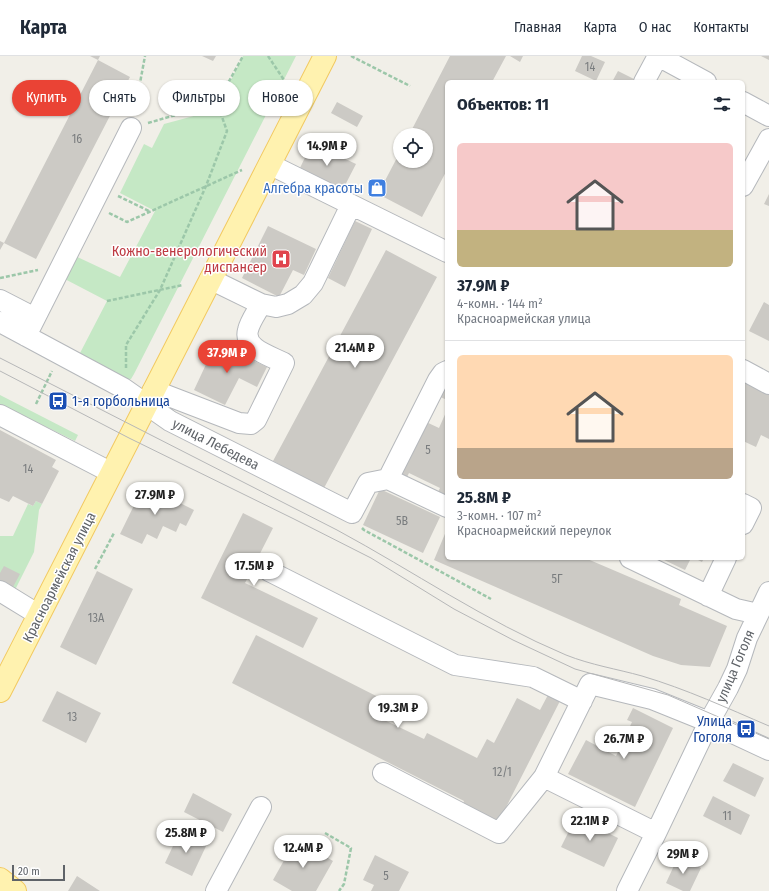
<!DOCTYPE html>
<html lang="ru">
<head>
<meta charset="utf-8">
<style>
	:root { --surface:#fff; --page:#f6f6f7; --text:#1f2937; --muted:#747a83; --line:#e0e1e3; --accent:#ea4335 }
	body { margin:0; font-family:"Fira Sans Condensed",sans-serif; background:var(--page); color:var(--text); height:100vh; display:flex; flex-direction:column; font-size:15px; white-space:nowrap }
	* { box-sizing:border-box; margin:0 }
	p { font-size:13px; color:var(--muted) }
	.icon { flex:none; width:22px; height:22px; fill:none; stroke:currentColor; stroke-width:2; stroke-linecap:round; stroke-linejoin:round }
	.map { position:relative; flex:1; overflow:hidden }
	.details { position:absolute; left:445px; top:24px; width:300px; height:480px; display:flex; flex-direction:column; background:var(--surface); border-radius:6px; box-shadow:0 1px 3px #0004 }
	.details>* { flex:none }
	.guide { position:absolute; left:12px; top:24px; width:373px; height:36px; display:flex; gap:8px }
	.controls { position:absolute; left:393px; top:72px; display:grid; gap:8px }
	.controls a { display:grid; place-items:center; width:40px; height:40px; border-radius:50%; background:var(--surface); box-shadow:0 1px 3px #0004; font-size:20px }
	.scale { position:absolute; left:12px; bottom:10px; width:53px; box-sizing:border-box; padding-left:4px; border:2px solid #5f6368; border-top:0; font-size:11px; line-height:14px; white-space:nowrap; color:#5f6368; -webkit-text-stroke:3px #fff; paint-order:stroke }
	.price { position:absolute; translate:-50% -34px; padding:0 9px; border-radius:14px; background:#fff; color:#222; font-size:13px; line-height:26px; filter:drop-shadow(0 1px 2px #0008) }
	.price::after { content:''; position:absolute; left:50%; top:24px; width:12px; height:9px; margin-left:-6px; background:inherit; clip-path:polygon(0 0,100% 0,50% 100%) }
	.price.selected { background:var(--accent); color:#fff }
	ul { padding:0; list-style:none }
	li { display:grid; align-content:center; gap:8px; height:212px; padding:0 12px }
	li+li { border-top:1px solid var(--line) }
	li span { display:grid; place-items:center; height:124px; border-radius:6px; color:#555 }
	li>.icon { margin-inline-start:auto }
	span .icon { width:72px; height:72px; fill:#fffc; stroke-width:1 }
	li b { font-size:17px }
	h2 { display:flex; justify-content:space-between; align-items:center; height:48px; padding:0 12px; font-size:17px }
	.pill { padding:0 14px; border-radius:18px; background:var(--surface); box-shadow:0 1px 3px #0004; font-size:14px; line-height:36px }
	.pill.selected { background:var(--accent); color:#fff }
	header { display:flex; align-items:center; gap:24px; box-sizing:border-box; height:56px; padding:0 20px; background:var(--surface); border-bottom:1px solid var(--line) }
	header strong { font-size:19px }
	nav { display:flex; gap:22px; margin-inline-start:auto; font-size:14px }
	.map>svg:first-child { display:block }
	.green { fill:#c5e8c5 }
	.building { fill:#cccac5 }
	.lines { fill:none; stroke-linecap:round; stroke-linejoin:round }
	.minor-casing { stroke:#b5b8bc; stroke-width:22 }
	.major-casing { stroke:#f2c960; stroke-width:24 }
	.path { stroke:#9cc7a9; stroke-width:2.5; stroke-dasharray:4 2; stroke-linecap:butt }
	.minor { stroke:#fff; stroke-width:20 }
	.major { stroke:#fff2af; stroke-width:22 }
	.tram { stroke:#b6b7b8; stroke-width:1 }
	.labels { text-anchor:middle; stroke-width:3; stroke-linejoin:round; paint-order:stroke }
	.number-label { font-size:12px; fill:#7a7d7f }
	.shop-label { font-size:14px; fill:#366cbe; stroke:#fff; text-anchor:end }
	.health-label { font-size:14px; fill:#be3a42; stroke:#fff; text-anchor:end }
	.transit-label { font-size:14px; fill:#164399; stroke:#fff; text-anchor:start }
	.street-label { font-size:14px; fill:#5f6368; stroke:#fff }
</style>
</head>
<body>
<header>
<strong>Карта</strong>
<nav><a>Главная</a><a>Карта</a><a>О нас</a><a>Контакты</a></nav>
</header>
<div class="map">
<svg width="769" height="835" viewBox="0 0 769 835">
	<rect width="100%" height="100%" fill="#f1efe8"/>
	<path class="green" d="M243,0H296L134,318L131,323L128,324L79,299L107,245L59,220L71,198L120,221L155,155L120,137L144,88L152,92L164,68L216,54Z
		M0,339L78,379L75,385L0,348Z
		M36,445L42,448L39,454L34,496L15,534L0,527V480H13L28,448L33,450Z"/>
	<path class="building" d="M90,0H100L98,4Z
		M202,0H216L213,5Z
		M450,0H506L492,26H447V114L422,161L378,138L400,96V105H426V79H409Z
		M510,0H523L520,6Z
		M582,0H591L605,6L596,25L575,15Z
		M761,0H769V4Z
		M98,4L130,21L36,203L4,187Z
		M618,15L634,23L633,26H612Z
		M337,46L363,60L357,71L331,57Z
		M312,87L356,108L342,135L299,114Z
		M769,138V150L764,148Z
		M355,165L372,173L345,231L328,222Z
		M268,170L316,193L304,219L293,214L279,241L242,222Z
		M0,185L4,187L0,194Z
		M386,194L437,221L324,432L273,405Z
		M764,246L769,249V285L749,275Z
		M216,287L267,311L257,331L239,322L225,349L194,334Z
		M743,318L769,331V383L761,379L756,391L743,385Z
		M447,322V344L438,340Z
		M447,354V440L438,436L440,432L409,417L407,421L399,417L424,365L439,372Z
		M0,374L56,404L52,411L59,415L42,448L36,445L33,450L13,440L9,446L0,442Z
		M144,429L194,454L186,470L180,467L176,476L163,470L157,483L147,478L142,488L120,478Z
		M380,433L440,461L423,497L363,469Z
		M243,457L273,472L245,527L318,562L303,592L201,542Z
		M447,473V502H585L681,543L679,549L727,570L710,611L681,609L653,600L434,504Z
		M660,502H691L685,514Z
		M694,502H704L702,506Z
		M4,510L20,518L13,531L0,524V517Z
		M97,515L133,533L96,609L60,591Z
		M256,579L388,646L380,662L424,683L427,677L477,702L487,683L494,687L517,642L540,654L549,637L561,643L498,767L463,748L464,745L232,627Z
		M57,635L101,657L86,687L42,665Z
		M633,652L673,672L635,751L568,718L586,684L616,700L632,666L627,664Z
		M733,707L764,722L755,741L723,725Z
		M193,737L232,758L223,776L184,756Z
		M713,740L750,759L741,779L703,760Z
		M576,761L618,782L604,811L561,791Z
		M180,775L207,788L192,820L165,807Z
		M296,783L333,805L316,835H292L273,824Z
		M375,799L409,816L399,835H371L374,829L363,824Z
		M678,801L701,812L690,835H683L666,827Z
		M77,820L100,835H68Z"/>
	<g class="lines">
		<defs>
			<path id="minor" d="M658,0L706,26
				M644,26L658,0
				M743,46L769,60
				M269,108L447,196
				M743,130L769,83
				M210,223L261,248L276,251L288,248L303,239L313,227L351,149
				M0,244L35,262
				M0,266L123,332L170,365L352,457L368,427L388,423L447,451
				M26,280L131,72
				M743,314L769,328
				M153,334L239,367L251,368L256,364L284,307C271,300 243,293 248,274C250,265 257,256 261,248
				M0,359L112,417
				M388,423L438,324L443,317L447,315
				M743,448L751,452L743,468
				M630,502L736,553L758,558
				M269,515L455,609L533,621L582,645
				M0,535L39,559
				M708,540L726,502
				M383,717L499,777L544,721L590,628L652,643L709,666L769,694
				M544,721L656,777
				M216,835L261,751
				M627,835L656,777L709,666L728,632L737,613L747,582L769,536"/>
			<path id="major" d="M0,635L325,0
				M0,823L15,835"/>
		</defs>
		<use href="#minor" class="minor-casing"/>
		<use href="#major" class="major-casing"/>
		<path class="path" d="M268,0L286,27
			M351,0L410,30
			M135,54L145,0
			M148,67L217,47L243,0
			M118,140L149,155
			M109,157L127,166L242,114
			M0,222L38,214
			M107,245L183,229
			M126,312V289L160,234L206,130L227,75L217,47
			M36,348L52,315
			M362,472L364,474L491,543
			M95,513L114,477
			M325,777L351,792L344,828L339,835"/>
		<use href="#minor" class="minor"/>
		<use href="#major" class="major"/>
		<path class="tram" d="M0,302L337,474C413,515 485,565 566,599C591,609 617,613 642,620C686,633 727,652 769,670
			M0,315L129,382L294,463L371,502L454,553L513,584L575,613L668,639L769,683"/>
	</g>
	<defs>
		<symbol id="shop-square" viewBox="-11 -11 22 22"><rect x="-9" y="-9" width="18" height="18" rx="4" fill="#3f7fe0" stroke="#fff"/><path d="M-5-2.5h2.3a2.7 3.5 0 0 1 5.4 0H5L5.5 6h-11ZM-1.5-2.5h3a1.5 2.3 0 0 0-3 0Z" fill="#fff"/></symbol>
		<symbol id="hospital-square" viewBox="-11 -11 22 22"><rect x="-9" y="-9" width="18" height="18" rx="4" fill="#e0444e" stroke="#fff"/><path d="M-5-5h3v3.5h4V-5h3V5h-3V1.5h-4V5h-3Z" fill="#fff"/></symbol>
		<symbol id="bus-square" viewBox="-11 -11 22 22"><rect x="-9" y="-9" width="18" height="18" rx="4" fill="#1a4fb4" stroke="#fff"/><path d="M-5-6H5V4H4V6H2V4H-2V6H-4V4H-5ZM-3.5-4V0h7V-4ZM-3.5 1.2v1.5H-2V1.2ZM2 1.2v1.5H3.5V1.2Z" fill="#fff"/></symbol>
	</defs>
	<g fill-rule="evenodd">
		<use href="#shop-square" x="366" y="121" width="22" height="22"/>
		<use href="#hospital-square" x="270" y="192" width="22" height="22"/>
		<use href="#bus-square" x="47" y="334" width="22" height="22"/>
		<use href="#bus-square" x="735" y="662" width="22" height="22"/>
	</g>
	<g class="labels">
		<g class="number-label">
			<text x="590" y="15">14</text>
			<text x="77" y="87">16</text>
			<text x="428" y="398">5</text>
			<text x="28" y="417">14</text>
			<text x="402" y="469">5В</text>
			<text x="557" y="527">5Г</text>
			<text x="96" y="566">13А</text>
			<text x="72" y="665">13</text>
			<text x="502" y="720">12/1</text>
			<text x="727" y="764">11</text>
			<text x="386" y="824">5</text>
		</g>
		<g class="shop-label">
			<text x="363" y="137">Алгебра красоты</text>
		</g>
		<g class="health-label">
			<text x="267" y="200">Кожно-венерологический<tspan x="267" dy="16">диспансер</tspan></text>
		</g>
		<g class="transit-label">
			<text x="72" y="350">1-я горбольница</text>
			<text x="732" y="670" text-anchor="end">Улица<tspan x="732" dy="16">Гоголя</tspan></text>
		</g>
		<g class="street-label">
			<text transform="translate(216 388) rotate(27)" y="5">улица Лебедева</text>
			<text transform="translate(59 521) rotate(-63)" y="5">Красноармейская улица</text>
			<text transform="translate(735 610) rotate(-67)" y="5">улица Гоголя</text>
		</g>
	</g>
</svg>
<div class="controls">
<a><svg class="icon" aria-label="locate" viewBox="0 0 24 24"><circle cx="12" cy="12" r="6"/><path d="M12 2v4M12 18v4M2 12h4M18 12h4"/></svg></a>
</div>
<div class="scale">20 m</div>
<b class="price" style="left:327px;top:111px">14.9M ₽</b>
<b class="price" style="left:355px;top:313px">21.4M ₽</b>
<b class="price selected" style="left:227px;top:318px">37.9M ₽</b>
<b class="price" style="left:155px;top:460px">27.9M ₽</b>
<b class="price" style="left:254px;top:531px">17.5M ₽</b>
<b class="price" style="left:398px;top:673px">19.3M ₽</b>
<b class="price" style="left:624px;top:704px">26.7M ₽</b>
<b class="price" style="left:590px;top:786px">22.1M ₽</b>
<b class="price" style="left:186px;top:798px">25.8M ₽</b>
<b class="price" style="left:303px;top:813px">12.4M ₽</b>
<b class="price" style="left:683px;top:819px">29M ₽</b>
<div class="guide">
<a class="pill selected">Купить</a>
<a class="pill">Снять</a>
<a class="pill">Фильтры</a>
<a class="pill">Новое</a>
</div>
<section class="details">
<h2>Объектов: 11<svg class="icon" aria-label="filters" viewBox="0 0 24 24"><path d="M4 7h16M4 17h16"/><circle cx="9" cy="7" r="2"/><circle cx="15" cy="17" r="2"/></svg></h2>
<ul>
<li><span style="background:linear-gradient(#f6c9c9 70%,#c2b280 0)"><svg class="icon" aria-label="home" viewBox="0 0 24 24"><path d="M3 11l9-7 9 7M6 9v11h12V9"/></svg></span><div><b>37.9M ₽</b><p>4-комн. · 144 m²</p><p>Красноармейская улица</p></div></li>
<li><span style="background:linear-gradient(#ffd9b3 75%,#b9a48a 0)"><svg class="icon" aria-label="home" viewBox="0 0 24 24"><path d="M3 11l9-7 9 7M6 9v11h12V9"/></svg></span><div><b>25.8M ₽</b><p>3-комн. · 107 m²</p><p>Красноармейский переулок</p></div></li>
</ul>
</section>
</div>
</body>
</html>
